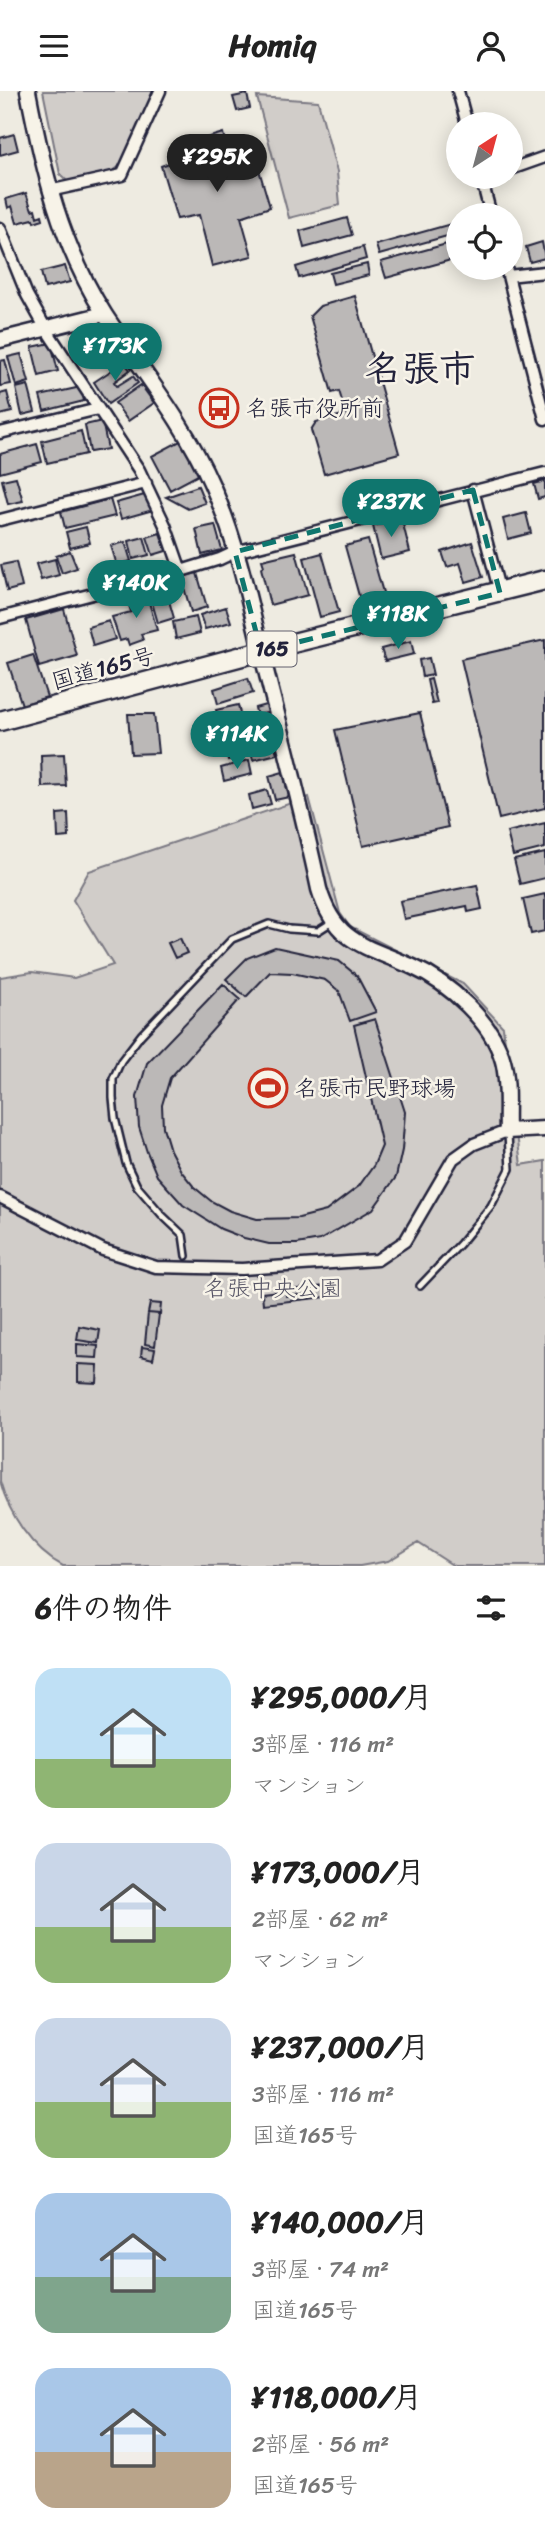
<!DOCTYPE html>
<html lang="ja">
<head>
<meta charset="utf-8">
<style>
	:root { --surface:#fff; --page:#f2f2f2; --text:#222; --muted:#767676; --accent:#0f766e }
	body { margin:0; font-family:Sriracha,"Klee One",sans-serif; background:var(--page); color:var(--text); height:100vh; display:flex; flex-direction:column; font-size:26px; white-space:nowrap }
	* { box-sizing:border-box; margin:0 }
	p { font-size:23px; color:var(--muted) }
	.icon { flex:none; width:38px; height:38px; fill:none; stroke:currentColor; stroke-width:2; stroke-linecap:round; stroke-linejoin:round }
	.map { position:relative; height:1475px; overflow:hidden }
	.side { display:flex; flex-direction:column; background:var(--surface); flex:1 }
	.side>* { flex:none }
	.needle { width:46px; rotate:36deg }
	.fabs { position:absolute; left:446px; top:21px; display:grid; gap:14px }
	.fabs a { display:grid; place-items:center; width:77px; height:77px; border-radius:50%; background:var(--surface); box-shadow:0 4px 18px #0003; font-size:35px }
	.price { position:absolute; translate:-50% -60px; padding:0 16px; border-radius:24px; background:var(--accent); color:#fff; font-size:23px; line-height:46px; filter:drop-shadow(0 2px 4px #0008) }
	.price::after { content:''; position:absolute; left:50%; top:42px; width:21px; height:16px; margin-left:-10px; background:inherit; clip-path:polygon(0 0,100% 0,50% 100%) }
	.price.current { background:#222; color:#fff }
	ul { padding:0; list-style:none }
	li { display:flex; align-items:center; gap:21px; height:175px; padding:0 35px }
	li span { display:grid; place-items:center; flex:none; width:196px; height:140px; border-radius:21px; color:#555 }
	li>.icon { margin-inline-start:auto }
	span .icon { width:84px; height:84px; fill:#fffc; stroke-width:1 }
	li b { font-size:30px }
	h2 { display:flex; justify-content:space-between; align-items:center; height:84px; padding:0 35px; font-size:30px }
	header { display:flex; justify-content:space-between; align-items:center; height:91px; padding:0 35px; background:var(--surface); font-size:32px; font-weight:700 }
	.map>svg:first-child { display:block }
	.green { fill:#d1cdc9; stroke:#7a7882; stroke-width:2 }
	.building { fill:#bbb8b7; stroke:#22223b; stroke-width:2 }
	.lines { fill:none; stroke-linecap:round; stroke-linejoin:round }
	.lane-casing { stroke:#22223b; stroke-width:10 }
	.street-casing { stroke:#22223b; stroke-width:15 }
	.secondary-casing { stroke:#22223b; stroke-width:19 }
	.highway-casing { stroke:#22223b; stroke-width:23 }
	.lane { stroke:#f7f3e8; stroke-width:5 }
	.street { stroke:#f7f3e8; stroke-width:10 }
	.secondary { stroke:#f7f3e8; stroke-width:14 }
	.highway { stroke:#f7f3e8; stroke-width:18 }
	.marked { fill:none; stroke:#0f766e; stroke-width:5; stroke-dasharray:14 9; stroke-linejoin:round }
	.labels { text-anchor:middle; stroke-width:5; stroke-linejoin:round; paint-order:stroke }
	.shield { fill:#f7f3e8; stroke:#62616f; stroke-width:2 }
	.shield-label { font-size:21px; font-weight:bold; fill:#22223b }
	.poi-label { font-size:23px; fill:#22223b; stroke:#f7f3e8; text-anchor:start }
	.street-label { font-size:23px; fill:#22223b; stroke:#f7f3e8 }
	.park-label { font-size:23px; fill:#575566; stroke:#f7f3e8 }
	.town-label { font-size:37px; font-weight:bold; fill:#22223b; stroke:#f7f3e8 }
</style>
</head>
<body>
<header><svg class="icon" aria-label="menu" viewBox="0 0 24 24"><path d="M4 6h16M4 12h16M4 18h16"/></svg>Homiq<svg class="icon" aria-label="person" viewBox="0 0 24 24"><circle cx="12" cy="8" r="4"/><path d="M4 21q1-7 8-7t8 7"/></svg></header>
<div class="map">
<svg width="545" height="1475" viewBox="0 0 545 1475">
	<rect width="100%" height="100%" fill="#eeebe1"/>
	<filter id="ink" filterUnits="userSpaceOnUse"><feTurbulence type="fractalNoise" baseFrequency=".0143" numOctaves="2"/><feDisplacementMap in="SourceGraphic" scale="14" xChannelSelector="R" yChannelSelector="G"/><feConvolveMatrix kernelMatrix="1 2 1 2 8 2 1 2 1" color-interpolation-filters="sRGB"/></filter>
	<g filter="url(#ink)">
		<path class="green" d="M43,0H154L121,74L113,80L67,90L60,83Z
			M257,6L318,10L337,81L340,114L289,127Z
			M309,706L340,822L350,836L463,893L503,936L521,1074L545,1070V1475H454L418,1452L388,1470L360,1475H63C32,1459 9,1423 0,1390V886L32,881L74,887L113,874L73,809L89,780Z"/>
		<path class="building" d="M247,3L250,17L237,20L233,6Z
			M223,42L226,55L242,52L245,63L254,62L270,116L241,126L252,165L212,175L199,124L177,128L161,75L184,67L180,55Z
			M14,43L18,59L0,64V47Z
			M26,102L32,119L35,118L37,126L42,124L43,128L34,131L33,128L17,132L12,115L8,117L6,108Z
			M347,127L352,144L304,157L300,140Z
			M458,131V142L379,164L376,154Z
			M454,151L458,167L386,187L381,171Z
			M542,151L545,167L530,171L526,156Z
			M363,156L366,168L299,187L296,176Z
			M367,173L369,184L333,193L330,182Z
			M65,175L70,191L45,197L41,181Z
			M355,205L399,362L324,383L311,339L316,331L346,323L339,300L332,302L310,225L320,215Z
			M51,252L58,280L39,285L32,256Z
			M21,263L29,291L16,295L8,266Z
			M5,269L11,293L0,295V270Z
			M124,271L130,279L114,291L117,295L133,285L138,292L108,313L94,291Z
			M28,294L35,321L22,324L16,297Z
			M28,294L35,321L22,324L16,297Z
			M141,294L154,312L128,330L115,312Z
			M81,296L84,310L44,320L40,305Z
			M7,301L12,321L0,324V303Z
			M102,330L108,358L90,361L85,334Z
			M81,340L86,363L47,372L42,350Z
			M182,349L200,383L170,399L152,365Z
			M37,353L42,371L0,382V363Z
			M16,386L23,410L8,413L2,389Z
			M545,390V406L538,408L534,393Z
			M198,395L205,412L188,418L166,406Z
			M148,403L153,419L121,428L116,412Z
			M110,408L115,425L65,437L61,421Z
			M526,422L531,442L508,448L503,428Z
			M402,429L410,461L381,468L373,435Z
			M215,434L222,459L202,464L196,438Z
			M86,436L90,452L70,457L66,441Z
			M160,442L166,460L153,464L147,446Z
			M144,446L149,464L133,468L129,450Z
			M368,449L384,505L361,512L345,455Z
			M125,451L131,470L117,474L111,455Z
			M472,451L483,486L466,491L460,472L447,476L442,461Z
			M70,460L77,477L62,482L56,465Z
			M296,461L308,504L270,514L261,477L264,475L262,469Z
			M322,462L339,521L320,526L304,467Z
			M55,468L59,484L41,489L36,473Z
			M16,471L22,496L7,500L1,474Z
			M197,482L207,516L191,521L181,486Z
			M146,501L157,539L141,543L143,549L129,554L127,548L120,550L112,526L131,521L127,507Z
			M167,503L174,527L158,532L151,508Z
			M226,516L231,531L205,538L200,524Z
			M64,518L77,565L39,576L26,529Z
			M196,526L200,542L176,548L173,531Z
			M109,530L115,548L93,555L88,536Z
			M545,549V717L499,728L461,568Z
			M411,550L414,563L385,570L381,558Z
			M33,564L47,606L22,614L8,572Z
			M429,567L433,584L422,586L419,569Z
			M248,587L253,602L218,613L214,598Z
			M431,588L437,612L432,613L427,589Z
			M269,613L271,621L257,624L255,617Z
			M238,614L250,664L228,669L216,619Z
			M420,622L448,736L363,755L335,639Z
			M128,623H154L158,662L131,663Z
			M268,627L277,663L253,669L244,633Z
			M64,663L66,695L42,696L41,664Z
			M249,669L252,683L224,690L221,677Z
			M283,681L289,706L275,709L269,685Z
			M267,699L271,713L252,718L249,704Z
			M68,722L69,746L58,747L57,723Z
			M545,732V757L513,765L507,741Z
			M545,762V787L520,793L514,769Z
			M477,794L482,818L468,821L467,815L404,828L400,810Z
			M545,803V840L531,843L523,808Z
			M180,847L187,862L175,867L168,852Z
			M275,856L339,870L357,885L376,921L350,930L339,900L325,889L292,882L270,881L246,906L226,888L247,867Z
			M223,893L240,908L170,987L162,1014L163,1036L170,1059L181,1080L194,1096L211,1110L230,1120L257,1128L299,1127L326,1120L359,1095L374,1074L382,1055L354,934L375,928L405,1021L402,1059L396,1086L373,1118L320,1149L297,1153H269L244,1147L221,1138L183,1114L157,1085L147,1061L139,1036L137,1006L147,972Z
			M334,1194L335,1205L263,1213L262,1202Z
			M316,1197V1203L286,1205V1200Z
			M150,1212L161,1213L160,1223L148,1222Z
			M148,1222L159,1223L155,1255L145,1253Z
			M79,1235L100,1239L98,1252L77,1249Z
			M77,1253L98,1255L97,1267L77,1266Z
			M142,1256L155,1258L153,1268L141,1265Z
			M78,1273L98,1274L97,1292L78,1291Z"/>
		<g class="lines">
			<defs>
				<path id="lane" d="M186,1165L183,1144L162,1124L137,1095L126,1072L115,1027L113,1007V988L121,970L141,944L232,848L269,833L289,838L318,840L332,831
					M420,1195L460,1153L491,1115L510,1078L508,1043"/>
				<path id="street" d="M458,0L467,33
					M511,78L545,66
					M481,86L491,124
					M49,100L122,84L160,0
					M0,137L27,204L46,238L139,379L165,434L181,480
					M506,177L545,328
					M508,185L545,181
					M0,342L98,318
					M473,399L500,502
					M0,429L146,392
					M0,527L181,480L220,468L235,461L545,382
					M0,1106L103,1159L156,1176L242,1178L377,1169L405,1150L453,1068L474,1053L507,1040"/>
				<path id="secondary" d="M28,0C43,79 61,155 105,224C142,280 185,332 212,394C237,450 250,513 264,572C283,647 303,722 319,798C335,853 367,855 413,876C449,892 493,932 503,970C509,992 506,1018 507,1040L545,1038
					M0,249L104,223"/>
				<path id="highway" d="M0,630L261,560L545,489"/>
			</defs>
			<use href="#lane" class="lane-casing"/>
			<use href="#street" class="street-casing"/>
			<use href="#secondary" class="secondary-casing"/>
			<use href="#highway" class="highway-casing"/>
			<use href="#lane" class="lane"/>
			<use href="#street" class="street"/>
			<use href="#secondary" class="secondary"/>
			<use href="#highway" class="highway"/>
		</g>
	</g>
	<path class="marked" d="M473,399L500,502L261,560L235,461Z"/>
	<defs>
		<symbol id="bus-ring" viewBox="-11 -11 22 22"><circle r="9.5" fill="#f7f3e8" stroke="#c8321e" stroke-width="1.5"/><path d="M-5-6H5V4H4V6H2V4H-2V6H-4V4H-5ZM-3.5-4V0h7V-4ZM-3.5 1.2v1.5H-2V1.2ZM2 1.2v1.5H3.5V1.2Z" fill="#c8321e"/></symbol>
		<symbol id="stadium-ring" viewBox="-11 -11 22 22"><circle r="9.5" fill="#f7f3e8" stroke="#c8321e" stroke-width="1.5"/><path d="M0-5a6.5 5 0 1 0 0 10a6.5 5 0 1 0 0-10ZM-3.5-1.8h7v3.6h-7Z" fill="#c8321e"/></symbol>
	</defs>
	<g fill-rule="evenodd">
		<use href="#bus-ring" x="197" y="295" width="44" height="44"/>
		<use href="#stadium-ring" x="246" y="975" width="44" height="44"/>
	</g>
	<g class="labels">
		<rect class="shield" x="247.5" y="540.5" width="49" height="35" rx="5"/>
		<g class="shield-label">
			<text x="272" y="565">165</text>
		</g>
		<g class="poi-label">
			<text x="246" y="325">名張市役所前</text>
			<text x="295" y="1005">名張市民野球場</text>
		</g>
		<g class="street-label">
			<text transform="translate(103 577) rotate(-15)" y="8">国道165号</text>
		</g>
		<g class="park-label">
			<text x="273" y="1205">名張中央公園</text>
		</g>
		<g class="town-label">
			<text x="420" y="290">名張市</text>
		</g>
	</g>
</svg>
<div class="fabs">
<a><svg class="needle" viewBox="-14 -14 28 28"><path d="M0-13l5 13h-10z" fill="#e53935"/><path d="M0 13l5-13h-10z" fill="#767676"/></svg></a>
<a><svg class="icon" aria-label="locate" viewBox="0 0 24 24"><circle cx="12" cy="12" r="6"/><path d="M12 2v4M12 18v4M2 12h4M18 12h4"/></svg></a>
</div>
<b class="price current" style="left:217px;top:103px">¥295K</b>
<b class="price" style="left:115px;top:292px">¥173K</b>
<b class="price" style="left:391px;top:448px">¥237K</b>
<b class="price" style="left:136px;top:529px">¥140K</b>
<b class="price" style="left:398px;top:560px">¥118K</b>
<b class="price" style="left:237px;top:680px">¥114K</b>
</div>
<section class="side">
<h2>6件の物件<svg class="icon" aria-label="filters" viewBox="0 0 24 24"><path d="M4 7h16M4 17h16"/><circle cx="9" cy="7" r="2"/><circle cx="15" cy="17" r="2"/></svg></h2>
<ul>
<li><span style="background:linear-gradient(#bfe0f5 65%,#8fb573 0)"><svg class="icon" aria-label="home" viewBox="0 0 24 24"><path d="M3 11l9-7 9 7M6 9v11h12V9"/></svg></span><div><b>¥295,000/月</b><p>3部屋 · 116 m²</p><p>マンション</p></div></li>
<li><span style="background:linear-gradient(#c9d6e8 60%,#8fb573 0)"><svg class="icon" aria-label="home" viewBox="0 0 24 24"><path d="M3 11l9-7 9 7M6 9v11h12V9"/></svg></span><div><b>¥173,000/月</b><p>2部屋 · 62 m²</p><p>マンション</p></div></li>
<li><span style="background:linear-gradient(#c9d6e8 60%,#8fb573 0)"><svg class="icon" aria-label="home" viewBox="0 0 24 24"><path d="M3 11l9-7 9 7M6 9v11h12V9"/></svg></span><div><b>¥237,000/月</b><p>3部屋 · 116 m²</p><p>国道165号</p></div></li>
<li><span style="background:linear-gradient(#a9c7e8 60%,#7fa58c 0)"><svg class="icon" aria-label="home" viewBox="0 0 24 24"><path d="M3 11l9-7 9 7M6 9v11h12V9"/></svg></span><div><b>¥140,000/月</b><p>3部屋 · 74 m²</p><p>国道165号</p></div></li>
<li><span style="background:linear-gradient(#a9c7e8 60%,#b9a48a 0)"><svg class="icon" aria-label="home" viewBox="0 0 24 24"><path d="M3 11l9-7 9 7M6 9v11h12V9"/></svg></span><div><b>¥118,000/月</b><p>2部屋 · 56 m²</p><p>国道165号</p></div></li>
</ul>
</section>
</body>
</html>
